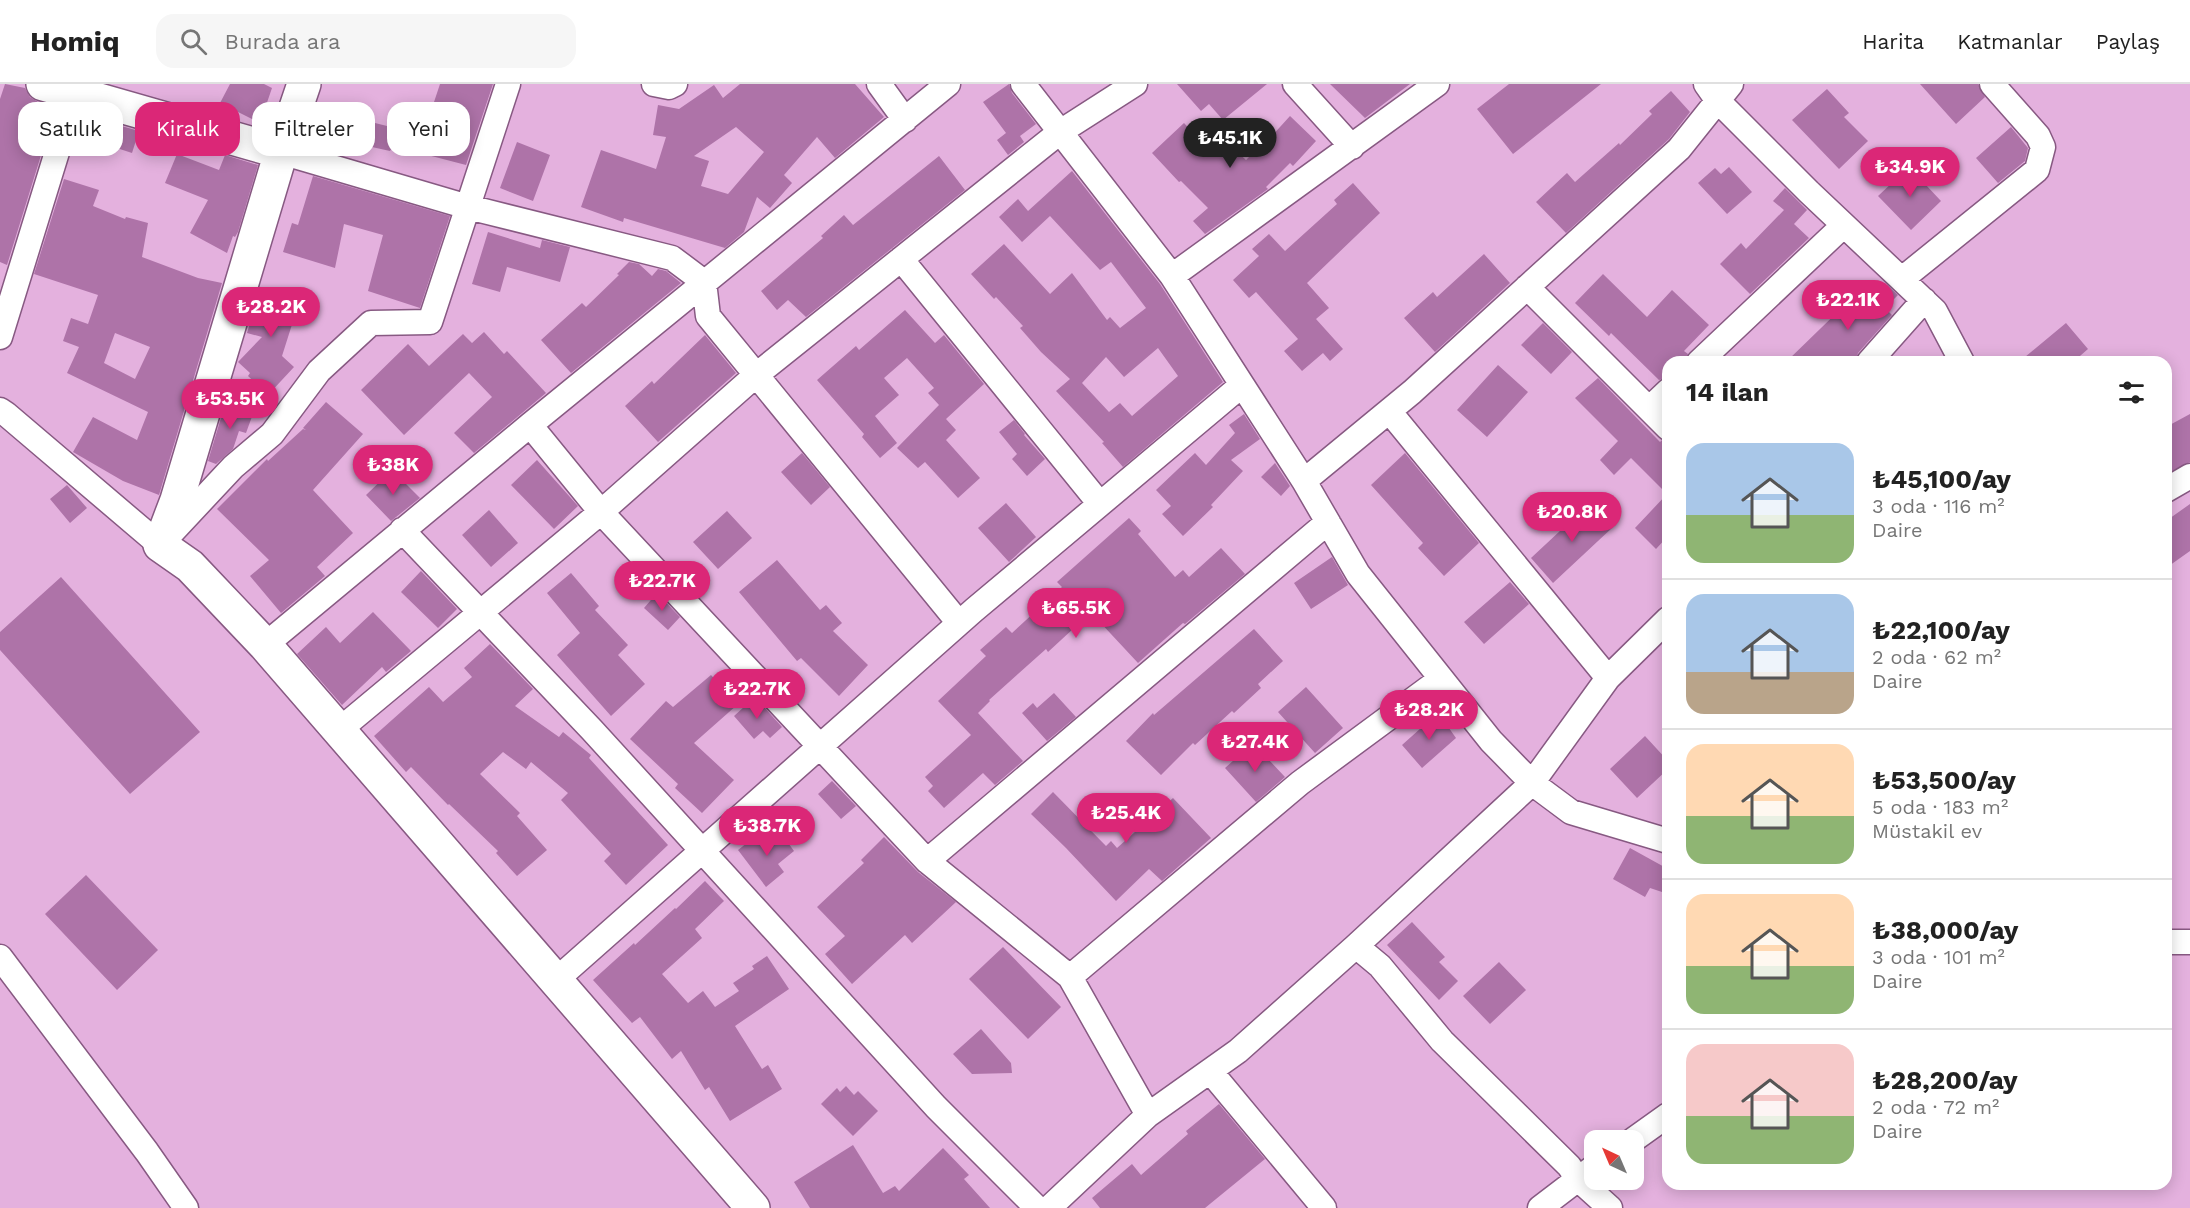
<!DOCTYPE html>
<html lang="tr">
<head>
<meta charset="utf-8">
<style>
	:root { --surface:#fff; --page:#f6f6f6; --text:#222; --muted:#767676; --line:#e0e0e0; --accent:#db2777 }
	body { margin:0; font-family:"Work Sans",sans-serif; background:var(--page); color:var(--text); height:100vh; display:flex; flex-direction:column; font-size:22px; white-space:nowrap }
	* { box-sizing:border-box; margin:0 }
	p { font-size:20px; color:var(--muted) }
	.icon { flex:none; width:33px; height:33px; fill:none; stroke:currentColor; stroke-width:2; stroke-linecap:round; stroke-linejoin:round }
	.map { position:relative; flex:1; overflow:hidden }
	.details { position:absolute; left:1662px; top:272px; width:510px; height:834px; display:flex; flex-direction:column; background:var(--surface); border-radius:18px; box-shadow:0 3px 15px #0003 }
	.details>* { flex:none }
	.hud { position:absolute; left:18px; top:18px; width:570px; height:54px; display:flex; gap:12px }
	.needle { width:39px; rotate:316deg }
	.controls { position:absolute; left:1584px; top:1046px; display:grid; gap:12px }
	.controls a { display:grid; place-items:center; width:60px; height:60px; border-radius:12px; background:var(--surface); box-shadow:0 3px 15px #0003; font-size:30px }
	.price { position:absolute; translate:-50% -51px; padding:0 14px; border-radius:21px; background:var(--accent); color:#fff; font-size:20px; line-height:39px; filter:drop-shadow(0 2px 3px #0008) }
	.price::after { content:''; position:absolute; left:50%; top:36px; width:18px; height:14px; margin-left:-9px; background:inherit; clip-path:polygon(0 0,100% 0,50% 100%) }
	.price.active { background:#222; color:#fff }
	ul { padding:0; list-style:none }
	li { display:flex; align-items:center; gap:18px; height:150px; padding:0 24px }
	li+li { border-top:2px solid var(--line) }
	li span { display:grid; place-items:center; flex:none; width:168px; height:120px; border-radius:18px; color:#555 }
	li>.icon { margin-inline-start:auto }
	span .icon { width:72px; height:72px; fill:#fffc; stroke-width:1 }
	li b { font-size:26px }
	h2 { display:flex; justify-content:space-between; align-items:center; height:72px; padding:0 24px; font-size:26px }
	.tag { padding:0 21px; border-radius:18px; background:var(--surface); box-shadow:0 3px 15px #0003; font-size:21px; line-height:54px }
	.tag.active { background:var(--accent); color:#fff }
	header { display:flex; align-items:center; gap:36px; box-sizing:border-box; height:84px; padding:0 30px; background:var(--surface); border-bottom:2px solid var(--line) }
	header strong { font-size:28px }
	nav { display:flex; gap:33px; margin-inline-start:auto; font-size:21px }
	.search { width:420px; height:54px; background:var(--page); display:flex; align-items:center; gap:15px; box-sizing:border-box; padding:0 21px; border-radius:18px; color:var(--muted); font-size:22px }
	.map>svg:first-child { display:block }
	.building { fill:#ae73a8; fill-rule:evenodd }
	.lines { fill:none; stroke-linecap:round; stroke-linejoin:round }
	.street-casing { stroke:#875982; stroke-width:27 }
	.secondary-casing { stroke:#875982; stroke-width:36 }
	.street { stroke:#fff; stroke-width:24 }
	.secondary { stroke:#fff; stroke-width:33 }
</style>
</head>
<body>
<header>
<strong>Homiq</strong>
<div class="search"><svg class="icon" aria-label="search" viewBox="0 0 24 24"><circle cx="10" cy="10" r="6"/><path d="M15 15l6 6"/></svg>Burada ara</div>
<nav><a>Harita</a><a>Katmanlar</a><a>Paylaş</a></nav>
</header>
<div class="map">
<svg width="2190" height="1124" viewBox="0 0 2190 1124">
	<rect width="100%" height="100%" fill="#e4b1de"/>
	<path class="building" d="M5,0L25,4L30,13L38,18L56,23L7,181L0,178V15Z
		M230,0H264L272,4L260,39L220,19Z
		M440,0H493L466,81L393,62L390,67L322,52L331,28L423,51Z
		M740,0H855L884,33L835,74L817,53L784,91L792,99L770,124L757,113L744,148L725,164L624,134L623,138L581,123L601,66L656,85L666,53L653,51L658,21L679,25L714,1L723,14ZM736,43L764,68L728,110L701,102L709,77L694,72Z
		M1009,0L1012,9L1036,40L1020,52L1024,58L1008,71L997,56L1006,49L983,18Z
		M1177,0H1267L1223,36L1209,20L1201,27Z
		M1330,0H1410L1365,34Z
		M1509,0H1601L1513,70L1477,25Z
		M1920,0H1978L1985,13L1956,40Z
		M1827,5L1849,29L1844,33L1868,57L1839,85L1792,36Z
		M1671,7L1690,28L1669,55L1566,149L1536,118L1567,89L1575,98L1619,59L1620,61L1652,30L1649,27Z
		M83,31L139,47L132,69L77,51Z
		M1290,32L1316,57L1293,82L1290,79L1266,103L1268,105L1205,150L1193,137L1208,124L1181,97L1179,98L1152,69L1184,39L1215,73L1229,60L1246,76L1258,64L1260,65Z
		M2011,43L2028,64L2025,77L1998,99L1976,74Z
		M517,58L550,71L533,117L500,104Z
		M177,70L219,86L225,71L258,81L238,148L235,153L233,152L227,169L190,149L208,116L165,99Z
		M939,72L965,106L806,233L788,216L777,226L761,207L823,154L821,152L844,131L853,141Z
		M1729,83L1752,108L1727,130L1698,99L1715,84L1721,90Z
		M1909,83L1941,117L1911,146L1878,112Z
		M1072,87L1160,200L1223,298L1123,383L1102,359L1104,358L1056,307L1070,295L1041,268L1020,244L1023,242L996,213L994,215L971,190L1004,160L1050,210L1072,189L1107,236L1110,233L1120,244L1146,224L1111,178L1100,186L1050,132L1022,158L999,133L1018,115L1028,127ZM1158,264L1178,292L1132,332L1120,319L1109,328L1082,299L1106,273L1124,293Z
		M313,92L450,132L420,224L368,207L383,151L344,140L335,184L283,168L292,139L298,141Z
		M64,95L99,106L93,122L125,135L126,133L148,139L142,173L198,194L222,199L159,411L123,397L73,368L93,333L137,356L148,328L67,289L79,263L63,257L71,234L88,240L98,211L34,190ZM115,249L150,263L135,295L104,279Z
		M1353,99L1380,129L1307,199L1329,224L1316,235L1343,265L1330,277L1323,269L1302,287L1284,267L1298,255L1256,208L1249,214L1233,196L1259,172L1252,165L1269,150L1285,167L1337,120L1334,116Z
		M1785,104L1807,126L1794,140L1809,154L1750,210L1720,180L1741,159L1746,165L1784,126L1773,117Z
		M488,148L540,164L542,156L570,163L560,198L507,183L500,208L472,200Z
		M1484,170L1510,199L1435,268L1404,234L1433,208L1437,213Z
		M629,178L639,180L652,192L658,185L666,187L681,199L571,289L541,256L582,219L586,223L619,191L617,190Z
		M1603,190L1647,233L1672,206L1709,241L1684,267L1688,270L1685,278H1668V293L1659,296L1611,249L1609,252L1575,219Z
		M1887,201L1898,211L1885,224L1892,231L1858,269L1855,278H1786L1855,211L1864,220Z
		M260,206L306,214L301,232L295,231L282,272L294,283L268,311L248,292L250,289L238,278L262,253L247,249Z
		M905,226L935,259L944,251L984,300L946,335L956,346L946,356L980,394L958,414L925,378L918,384L897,364L939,321L928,309L934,304L907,274L884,294L899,311L875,332L897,359L880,374L862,353L864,350L817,296L856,262L859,266Z
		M1543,239L1572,268L1551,290L1521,261Z
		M2066,239L2088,265L2073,278H2019Z
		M484,248L504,270L507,267L546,309L474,369L454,349L492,313L469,289L404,351L361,306L408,260L429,282L463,250L472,259Z
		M705,251L736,289L658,358L625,322L652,297L654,300Z
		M1498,281L1528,308L1487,353L1457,326Z
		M1598,294L1660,358L1662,356L1668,358V452L1656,465L1635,444L1667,410L1631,374L1614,391L1600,376L1618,357L1575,314Z
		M226,317L254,327L246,349L239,347L233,365L216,380L208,377Z
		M326,318L363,350L313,406L353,449L317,483L325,492L281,529L250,492L269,476L217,425L267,375L268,377L303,345L306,346L303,344Z
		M1244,330L1260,355L1231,376L1243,387L1211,421L1213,423L1183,452L1162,430L1171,422L1156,406L1195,369L1206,381L1235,349L1229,341Z
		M2190,330V378L2166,390V343Z
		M1014,336L1025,350L1024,351L1045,375L1027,392L1012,375L1017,370L999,348Z
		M802,369L830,403L811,421L781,388Z
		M1405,369L1479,459L1444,492L1418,464L1423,459L1371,401Z
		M537,376L578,422L554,445L511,401Z
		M1275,379L1290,402L1281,412L1261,393Z
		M392,386L420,414L391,437L366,411Z
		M67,401L87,424L70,439L50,415Z
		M1006,419L1036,453L1009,478L978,444Z
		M1590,419L1613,443L1553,499L1531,474Z
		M2190,420V467L2166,484V437Z
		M489,426L518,459L491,483L462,451Z
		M727,427L752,454L718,485L693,458Z
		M1129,434L1141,447L1138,450L1175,493L1183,486L1189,493L1221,464L1245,490L1185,540L1183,539L1138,579L1097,535L1092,539L1086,533L1048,568L1046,565L989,616L990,617L978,629L1023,677L995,701L983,689L944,724L928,707L933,702L925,693L971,651L938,617L986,572L980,566L1006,543L1012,549L1062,503L1057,498Z
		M1332,473L1348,501L1311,525L1294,499Z
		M777,476L820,526L826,521L842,539L833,547L868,581L839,612L801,574L797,577L739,508Z
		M421,487L457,525L438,544L401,508Z
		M571,489L599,522L595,526L628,561L618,571L645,600L611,632L557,571L580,549L547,509Z
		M61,493L200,648L130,710L0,566V548Z
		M1510,498L1529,520L1484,560L1464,538Z
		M657,509L680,533L668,546L644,524Z
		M373,528L411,567L386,588L382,583L342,621L297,570L326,543L340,559Z
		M1254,545L1283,577L1258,600L1261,604L1234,629L1232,627L1195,661L1193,659L1161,691L1126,657L1153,629L1154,631Z
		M490,560L533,605L515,622L559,653L563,648L591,671L589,674L668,761L626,801L604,777L611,770L561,716L568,709L531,678L526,685L503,668L480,690L520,729L517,732L547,766L517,792L496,769L498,767L449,720L448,721L411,683L406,688L374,652L429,603L443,618L472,593L464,584Z
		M711,591L737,621L694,659L734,696L702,729L675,704L678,700L630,655L666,617L673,623Z
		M1306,603L1343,644L1315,669L1278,628Z
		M1054,609L1076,633L1047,657L1022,629L1033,619L1037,624Z
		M755,613L782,643L770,654L763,647L754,655L734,632Z
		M1439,630L1456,654L1422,684L1402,661L1431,635L1432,636Z
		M1645,652L1668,677V685L1637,714L1610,685Z
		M1253,659L1285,693L1256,718L1225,684Z
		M832,697L856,722L841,735L818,710Z
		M1053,708L1106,762L1111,757L1117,764L1173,714L1211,754L1162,797L1149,785L1116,817L1066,764L1031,730Z
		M780,748L794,767L778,780L784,788L766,803L738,766L756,752L763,762Z
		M884,753L918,788L956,818L912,859L905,851L852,900L825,870L845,852L817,823L864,779L861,776Z
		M1630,764L1668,785V810L1650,804L1645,813L1613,795Z
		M86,791L158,866L117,906L45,830Z
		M705,797L724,817L695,845L702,854L662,890L688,919L703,907L715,923L739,907L733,899L754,885L752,882L767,872L789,905L735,942L762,985L768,981L782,1005L730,1037L709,1003L705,1006L681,967L672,975L640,933L632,939L593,896L634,859L635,861L675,824L676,825Z
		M1412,838L1445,873L1439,878L1458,897L1439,916L1387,861Z
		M1003,863L1061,923L1028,955L969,895Z
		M1499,878L1526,906L1490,940L1463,912Z
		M981,945L1011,979L1012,989L972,990L953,970Z
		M846,1002L854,1011L858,1007L878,1027L853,1052L821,1020L837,1004L840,1008Z
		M1219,1020L1265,1075L1205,1124H1100L1092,1114L1132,1080L1141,1091L1188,1050L1186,1047Z
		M853,1061L883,1109L895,1102L899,1107L943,1064L969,1091L964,1095L990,1124H810L794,1098Z"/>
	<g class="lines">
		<defs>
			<path id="street" d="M654,0L669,3L675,0
				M879,0L905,36
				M1023,0L1172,192L1304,397L1358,490L1491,657L1532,699L1571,728L1668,757
				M1295,0L1352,63
				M1706,0L1718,17L1809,108L1935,227L1962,278
				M281,68L468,123L672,174L704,198L708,232L959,539
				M901,175L1100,420
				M1172,192L1437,0
				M1902,195L2037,86L2043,63L2038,52L1992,0
				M1527,203L1668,344
				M0,253L78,0
				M1699,278L1844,141
				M1869,278L1924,216
				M1649,325L1668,307
				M0,326L6,330L160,461L233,383L272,350L319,287L371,239L430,238L508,0
				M1389,327L1608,594
				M530,341L601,428L927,777L1070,893L1148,1031
				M1304,397L1412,308L1679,65L1731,0
				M2166,406L2190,392
				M402,446L592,646L936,1023L1037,1124
				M265,561L530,341L948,0
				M338,647L601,428L755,292L1060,48L1135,0
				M927,777L1328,438
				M2166,858H2190
				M1356,862L1380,882L1442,957L1569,1082L1578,1095L1540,1124
				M0,873L147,1068L186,1124
				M1070,893L1300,699L1441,595
				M556,896L974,526L1242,301
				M1210,987L1324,1124
				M1633,1056L1668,1031
				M1594,1083L1578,1095L1610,1124
				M1049,1124L1148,1031L1238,967L1356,862L1532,699L1608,594L1668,535"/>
			<path id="secondary" d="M43,0L281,68
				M304,0L281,68L177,416L160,461L190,482L265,561L753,1124"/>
		</defs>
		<use href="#street" class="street-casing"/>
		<use href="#secondary" class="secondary-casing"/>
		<use href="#street" class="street"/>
		<use href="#secondary" class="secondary"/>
	</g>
</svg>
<div class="controls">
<a><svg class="needle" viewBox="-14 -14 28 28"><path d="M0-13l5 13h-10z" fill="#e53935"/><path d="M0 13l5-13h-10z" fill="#767676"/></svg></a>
</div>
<b class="price active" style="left:1230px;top:85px">₺45.1K</b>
<b class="price" style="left:1910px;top:114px">₺34.9K</b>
<b class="price" style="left:1848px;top:247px">₺22.1K</b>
<b class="price" style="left:271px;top:254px">₺28.2K</b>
<b class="price" style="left:230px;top:346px">₺53.5K</b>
<b class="price" style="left:393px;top:412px">₺38K</b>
<b class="price" style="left:1572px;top:459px">₺20.8K</b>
<b class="price" style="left:662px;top:528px">₺22.7K</b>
<b class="price" style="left:1076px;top:555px">₺65.5K</b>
<b class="price" style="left:757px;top:636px">₺22.7K</b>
<b class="price" style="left:1429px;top:657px">₺28.2K</b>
<b class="price" style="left:1255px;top:689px">₺27.4K</b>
<b class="price" style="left:1126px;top:760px">₺25.4K</b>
<b class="price" style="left:767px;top:773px">₺38.7K</b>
<div class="hud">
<a class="tag">Satılık</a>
<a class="tag active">Kiralık</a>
<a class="tag">Filtreler</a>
<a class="tag">Yeni</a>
</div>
<section class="details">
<h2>14 ilan<svg class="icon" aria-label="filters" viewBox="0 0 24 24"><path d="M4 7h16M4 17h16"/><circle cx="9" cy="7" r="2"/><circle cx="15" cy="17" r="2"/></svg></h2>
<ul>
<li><span style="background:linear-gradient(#a9c7e8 60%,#8fb573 0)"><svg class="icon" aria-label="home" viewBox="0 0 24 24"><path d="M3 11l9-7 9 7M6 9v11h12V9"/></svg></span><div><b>₺45,100/ay</b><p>3 oda · 116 m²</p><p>Daire</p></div></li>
<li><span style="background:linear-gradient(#a9c7e8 65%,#b9a48a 0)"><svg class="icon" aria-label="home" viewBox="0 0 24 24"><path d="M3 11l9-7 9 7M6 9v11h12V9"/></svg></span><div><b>₺22,100/ay</b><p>2 oda · 62 m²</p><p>Daire</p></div></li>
<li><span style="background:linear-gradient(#ffd9b3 60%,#8fb573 0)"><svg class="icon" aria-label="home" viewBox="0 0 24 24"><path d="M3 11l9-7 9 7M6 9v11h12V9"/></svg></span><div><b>₺53,500/ay</b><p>5 oda · 183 m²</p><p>Müstakil ev</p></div></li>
<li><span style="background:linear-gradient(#ffd9b3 60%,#8fb573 0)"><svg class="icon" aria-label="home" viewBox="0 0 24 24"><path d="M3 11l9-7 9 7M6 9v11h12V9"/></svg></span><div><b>₺38,000/ay</b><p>3 oda · 101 m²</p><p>Daire</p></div></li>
<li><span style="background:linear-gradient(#f6c9c9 60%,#8fb573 0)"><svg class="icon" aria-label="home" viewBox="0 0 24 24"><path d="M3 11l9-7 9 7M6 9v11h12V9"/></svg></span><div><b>₺28,200/ay</b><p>2 oda · 72 m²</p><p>Daire</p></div></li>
</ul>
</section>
</div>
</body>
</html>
